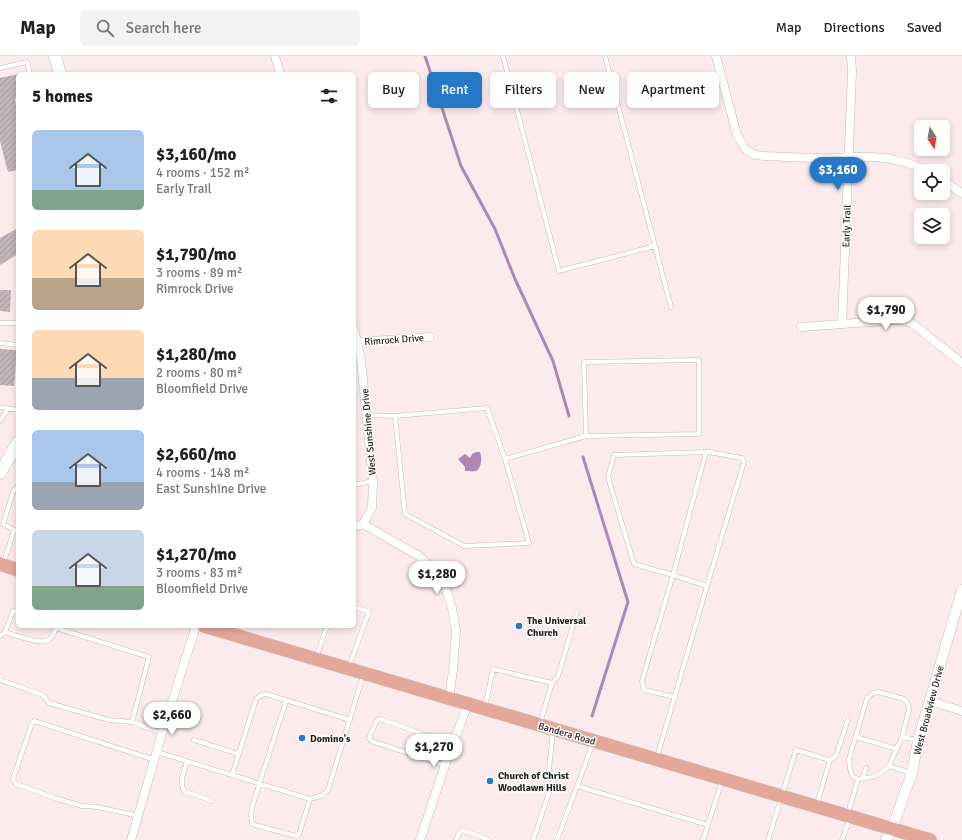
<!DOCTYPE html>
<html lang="en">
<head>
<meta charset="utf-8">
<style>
	:root { --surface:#fff; --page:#f2f2f2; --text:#222; --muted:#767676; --line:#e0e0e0; --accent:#2679c7 }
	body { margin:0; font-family:Signika,sans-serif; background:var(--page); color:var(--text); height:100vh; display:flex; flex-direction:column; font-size:15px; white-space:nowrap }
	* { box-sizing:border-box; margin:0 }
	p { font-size:13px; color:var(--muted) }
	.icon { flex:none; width:22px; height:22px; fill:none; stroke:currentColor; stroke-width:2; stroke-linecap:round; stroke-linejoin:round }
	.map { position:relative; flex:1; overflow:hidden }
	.panel { position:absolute; left:16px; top:16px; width:340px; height:556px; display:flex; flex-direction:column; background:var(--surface); border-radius:6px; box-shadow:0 2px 6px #0003 }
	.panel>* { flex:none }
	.hud { position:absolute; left:368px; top:16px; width:380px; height:36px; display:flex; gap:8px }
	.needle { width:26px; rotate:168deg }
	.buttons { position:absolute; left:914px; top:64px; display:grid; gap:8px }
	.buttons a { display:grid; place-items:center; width:36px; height:36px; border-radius:6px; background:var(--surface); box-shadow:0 2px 6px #0003; font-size:20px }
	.price { position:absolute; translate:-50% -34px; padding:0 9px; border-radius:14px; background:#fff; color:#222; font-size:13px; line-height:26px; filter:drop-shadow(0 1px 2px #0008) }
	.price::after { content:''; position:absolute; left:50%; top:24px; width:12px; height:9px; margin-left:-6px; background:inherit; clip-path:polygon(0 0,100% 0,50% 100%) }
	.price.selected { background:var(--accent); color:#fff }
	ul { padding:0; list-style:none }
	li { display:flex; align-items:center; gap:12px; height:100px; padding:0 16px }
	li span { display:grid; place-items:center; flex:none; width:112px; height:80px; border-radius:6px; color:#555 }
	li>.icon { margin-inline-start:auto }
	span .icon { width:48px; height:48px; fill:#fffc; stroke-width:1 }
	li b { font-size:17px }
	h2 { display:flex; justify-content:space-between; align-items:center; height:48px; padding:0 16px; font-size:17px }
	.pill { padding:0 14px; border-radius:6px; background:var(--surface); box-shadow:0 2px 6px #0003; font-size:14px; line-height:36px }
	.pill.selected { background:var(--accent); color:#fff }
	header { display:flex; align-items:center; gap:24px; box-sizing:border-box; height:56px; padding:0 20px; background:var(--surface); border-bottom:1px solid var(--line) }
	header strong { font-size:19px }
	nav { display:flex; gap:22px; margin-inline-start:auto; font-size:14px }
	.search { width:280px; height:36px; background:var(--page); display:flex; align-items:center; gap:10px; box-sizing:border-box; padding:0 14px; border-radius:6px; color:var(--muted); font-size:15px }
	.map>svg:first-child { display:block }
	.water { fill:#ae87b3 }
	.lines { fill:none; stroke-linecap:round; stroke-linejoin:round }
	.stream { stroke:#ae87b3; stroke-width:3 }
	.building { fill:url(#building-hatch) }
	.service-casing { stroke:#c8b8ba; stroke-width:5 }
	.minor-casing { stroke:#c8b8ba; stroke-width:9 }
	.tertiary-casing { stroke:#c8b8ba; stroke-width:11 }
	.secondary-casing { stroke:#c8b8ba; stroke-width:13 }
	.primary-casing { stroke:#cfcece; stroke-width:14 }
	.service { stroke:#fff; stroke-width:4 }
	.minor { stroke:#fff; stroke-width:8 }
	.tertiary { stroke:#fff; stroke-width:10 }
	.secondary { stroke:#fff; stroke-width:12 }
	.primary { stroke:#e3a89a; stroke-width:13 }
	.poi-dot { fill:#2679c7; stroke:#fdfdfd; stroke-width:1.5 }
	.labels { text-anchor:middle; stroke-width:3; stroke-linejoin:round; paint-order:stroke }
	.street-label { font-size:10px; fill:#231e1e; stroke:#fdfdfd }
	.poi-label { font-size:10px; font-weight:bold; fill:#231e1e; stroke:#fdfdfd; text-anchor:start }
</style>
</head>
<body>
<header>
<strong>Map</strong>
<div class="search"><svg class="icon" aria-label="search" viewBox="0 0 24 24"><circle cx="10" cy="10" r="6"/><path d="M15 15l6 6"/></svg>Search here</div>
<nav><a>Map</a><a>Directions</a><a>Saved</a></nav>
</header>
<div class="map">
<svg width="962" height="784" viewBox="0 0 962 784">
	<defs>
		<pattern id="building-hatch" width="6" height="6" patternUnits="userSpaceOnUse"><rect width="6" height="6" fill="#c1b4ba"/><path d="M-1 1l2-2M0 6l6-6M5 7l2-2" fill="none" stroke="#a69a9f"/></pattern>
	</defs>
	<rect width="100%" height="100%" fill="#fcebed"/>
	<path class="water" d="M476,396H480C482,401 482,412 476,415C472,416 469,415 465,415V411L458,403L465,398L470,402L472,398Z"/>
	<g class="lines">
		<path class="stream" d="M425,0L461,110L495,173L515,223L553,305L569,360
			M583,401L628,546L592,660"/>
	</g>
	<path class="building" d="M18,18V42L15,43L18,56V114L8,116L0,85V22Z
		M18,172V198L0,209V182Z
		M0,234H11L10,256L0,255Z
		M0,293L17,294L14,330L0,329Z"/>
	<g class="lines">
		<defs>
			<path id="service" d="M503,0L559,215L655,190
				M605,0L671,251
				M0,12L27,6L30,18
				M0,267H18
				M0,287L18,289
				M0,351L18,354
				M367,359L395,360L405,458L464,490L529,487L505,403L586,380L699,378V304L584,306L586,380
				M395,360L487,352L505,403
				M0,365L8,353
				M706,396L673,519L634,508L608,421L614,399L709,396L742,402L744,406L707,530
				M354,429L373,425
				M18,430L13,436L3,468L14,474L18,475
				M4,506L14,474
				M56,572L149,601L132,666
				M5,576L13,555L18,556
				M0,580L5,576C15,579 40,589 48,584C53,581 55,575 57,570
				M316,602L327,570
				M349,610L369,556L354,551
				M0,624L43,639L49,647L109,664L132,666L162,677
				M286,645L252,751L251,760L252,767L255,769L296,780L299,778L310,743
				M485,651L493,613L552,627L558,620L577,556
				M540,667L552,627
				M856,681L897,693
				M194,684L239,698
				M157,696L310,743L323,739L328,734L363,620
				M657,701C674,644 690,587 707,530L673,519L642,625L644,634L675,641
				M830,704L836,700L848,663
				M187,706C184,715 179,726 184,735L212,745
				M445,709L371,685L369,682L377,664L381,663L452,689
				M911,717L889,710L902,681L917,684
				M232,719L256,643L261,639L266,638L350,664
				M863,722L866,712
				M858,723L852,720L850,713L849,703L867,642L873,637L879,636L904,643L908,648L909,654L902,681
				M577,730L708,769
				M848,757L858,723C874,721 877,722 889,710
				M138,760L98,751L82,750L58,743L16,728L13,723L32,667L34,665L155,704
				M456,784L458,779L462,774L489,784
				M533,784L554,722L549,713L553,675
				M557,784L593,687
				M703,784L722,725
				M768,784L796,694L830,704L817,748
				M842,784L850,762"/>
			<path id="minor" d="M275,0L280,18
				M716,0L737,79L746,94L755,99L765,100C788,101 812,103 836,102C841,102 846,101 851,101C877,100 902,102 926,115
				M943,125L962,137
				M842,268L852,16L851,0
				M801,271L897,264L906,265L913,268L962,307
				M354,273L361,304L373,425L372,452L363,468L354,471
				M357,286L430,281
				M363,468L419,500L430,509L437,516L445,529L452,552L456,575L453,614L449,643
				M930,645L962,655
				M131,784L162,677L196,570
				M420,784L445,709L468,648"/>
			<path id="tertiary" d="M886,784L892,773L912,717L918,685L962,534"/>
			<path id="secondary" d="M55,0L60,18
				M0,417L18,386"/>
			<path id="primary" d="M0,508L18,514
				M204,570L930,784"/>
		</defs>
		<use href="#service" class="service-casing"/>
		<use href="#minor" class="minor-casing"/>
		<use href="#tertiary" class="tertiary-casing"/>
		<use href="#secondary" class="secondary-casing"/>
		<use href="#primary" class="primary-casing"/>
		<use href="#service" class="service"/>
		<use href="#minor" class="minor"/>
		<use href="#tertiary" class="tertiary"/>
		<use href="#secondary" class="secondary"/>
		<use href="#primary" class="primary"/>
	</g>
	<g class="poi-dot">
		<circle cx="519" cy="570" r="4"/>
		<circle cx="302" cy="682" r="4"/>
		<circle cx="490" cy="725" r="4"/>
	</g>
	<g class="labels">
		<g class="street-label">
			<text transform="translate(846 170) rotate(-88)" y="4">Early Trail</text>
			<text transform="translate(394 283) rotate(-4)" y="4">Rimrock Drive</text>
			<text transform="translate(368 376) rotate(-95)" y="4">West Sunshine Drive</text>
			<text transform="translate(928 654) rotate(-75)" y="4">West Broadview Drive</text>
			<text transform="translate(567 677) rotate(16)" y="4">Bandera Road</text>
		</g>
		<g class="poi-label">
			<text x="527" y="568">The Universal<tspan x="527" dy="12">Church</tspan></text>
			<text x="310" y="686">Domino's</text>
			<text x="498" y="723">Church of Christ<tspan x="498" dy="12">Woodlawn Hills</tspan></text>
		</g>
	</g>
</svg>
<div class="buttons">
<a><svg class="needle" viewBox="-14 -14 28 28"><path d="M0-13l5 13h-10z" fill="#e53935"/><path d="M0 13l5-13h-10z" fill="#767676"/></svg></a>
<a><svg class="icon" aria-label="locate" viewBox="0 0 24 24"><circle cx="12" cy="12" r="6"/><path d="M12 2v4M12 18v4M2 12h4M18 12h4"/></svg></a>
<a><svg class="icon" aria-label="layers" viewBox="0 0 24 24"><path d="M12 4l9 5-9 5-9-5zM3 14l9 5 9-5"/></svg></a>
</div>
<b class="price selected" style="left:838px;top:135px">$3,160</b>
<b class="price" style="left:886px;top:275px">$1,790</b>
<b class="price" style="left:437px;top:539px">$1,280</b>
<b class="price" style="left:172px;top:680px">$2,660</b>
<b class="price" style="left:434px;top:712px">$1,270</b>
<div class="hud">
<a class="pill">Buy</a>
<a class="pill selected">Rent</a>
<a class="pill">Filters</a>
<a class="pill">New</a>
<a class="pill">Apartment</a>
</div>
<section class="panel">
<h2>5 homes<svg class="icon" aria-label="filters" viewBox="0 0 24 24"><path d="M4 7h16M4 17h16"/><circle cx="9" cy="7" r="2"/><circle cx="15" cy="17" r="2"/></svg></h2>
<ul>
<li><span style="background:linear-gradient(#a9c7e8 75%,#7fa58c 0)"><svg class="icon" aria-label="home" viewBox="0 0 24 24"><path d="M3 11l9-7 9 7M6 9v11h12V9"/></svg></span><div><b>$3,160/mo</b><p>4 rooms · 152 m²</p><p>Early Trail</p></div></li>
<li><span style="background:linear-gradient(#ffd9b3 60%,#b9a48a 0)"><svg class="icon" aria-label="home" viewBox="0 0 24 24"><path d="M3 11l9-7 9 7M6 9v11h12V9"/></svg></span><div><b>$1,790/mo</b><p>3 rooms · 89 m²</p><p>Rimrock Drive</p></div></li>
<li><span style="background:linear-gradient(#ffd9b3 60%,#9aa5b1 0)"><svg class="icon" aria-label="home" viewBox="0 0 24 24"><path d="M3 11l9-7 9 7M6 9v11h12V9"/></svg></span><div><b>$1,280/mo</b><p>2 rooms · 80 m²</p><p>Bloomfield Drive</p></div></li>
<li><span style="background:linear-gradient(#a9c7e8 65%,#9aa5b1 0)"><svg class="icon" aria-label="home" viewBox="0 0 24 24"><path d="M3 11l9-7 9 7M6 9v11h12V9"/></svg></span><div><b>$2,660/mo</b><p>4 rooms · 148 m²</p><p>East Sunshine Drive</p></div></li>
<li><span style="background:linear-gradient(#c9d6e8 70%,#7fa58c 0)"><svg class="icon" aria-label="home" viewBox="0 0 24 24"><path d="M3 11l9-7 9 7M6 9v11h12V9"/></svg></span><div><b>$1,270/mo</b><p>3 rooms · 83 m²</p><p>Bloomfield Drive</p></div></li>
</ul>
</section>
</div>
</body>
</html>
